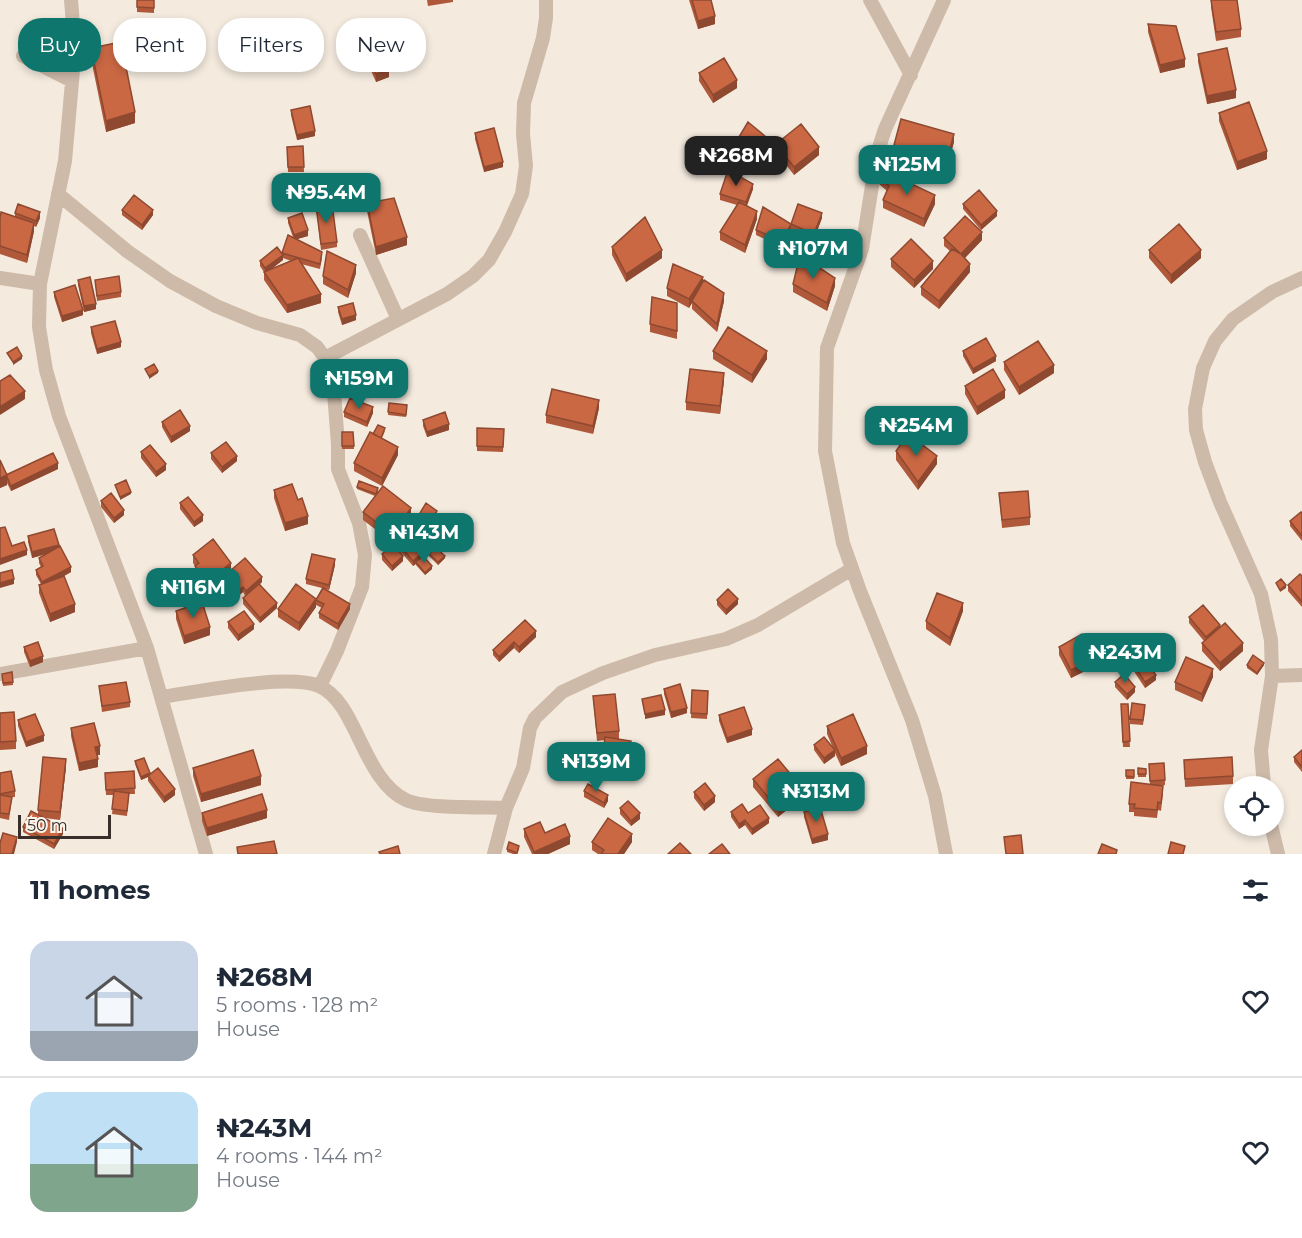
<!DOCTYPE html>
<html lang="en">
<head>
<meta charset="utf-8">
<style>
	:root { --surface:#fff; --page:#f2f2f3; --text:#1f2937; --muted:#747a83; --line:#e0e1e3; --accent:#0f766e }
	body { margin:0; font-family:Montserrat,sans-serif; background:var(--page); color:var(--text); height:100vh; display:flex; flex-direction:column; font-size:22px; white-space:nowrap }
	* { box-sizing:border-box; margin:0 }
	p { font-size:20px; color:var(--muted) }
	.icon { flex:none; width:33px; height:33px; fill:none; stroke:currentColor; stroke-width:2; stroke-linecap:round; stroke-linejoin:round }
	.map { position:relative; height:854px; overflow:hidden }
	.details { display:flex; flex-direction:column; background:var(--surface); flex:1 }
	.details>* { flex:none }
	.guide { position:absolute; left:18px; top:18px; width:600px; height:54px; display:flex; gap:12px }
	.fabs { position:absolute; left:1224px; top:776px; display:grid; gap:12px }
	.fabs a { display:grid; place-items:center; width:60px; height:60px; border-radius:50%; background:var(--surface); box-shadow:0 3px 9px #0003; font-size:30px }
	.scale { position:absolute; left:18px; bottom:15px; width:93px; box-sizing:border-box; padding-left:6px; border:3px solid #392e29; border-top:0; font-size:16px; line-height:21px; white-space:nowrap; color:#392e29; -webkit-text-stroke:4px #fbf4eb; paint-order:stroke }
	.price { position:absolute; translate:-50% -51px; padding:0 14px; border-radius:12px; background:var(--accent); color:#fff; font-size:20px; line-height:39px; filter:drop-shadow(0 2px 3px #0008) }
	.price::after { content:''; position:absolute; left:50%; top:36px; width:18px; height:14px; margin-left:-9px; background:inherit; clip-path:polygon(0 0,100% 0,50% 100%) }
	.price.current { background:#222; color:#fff }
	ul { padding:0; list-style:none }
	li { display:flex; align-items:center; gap:18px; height:150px; padding:0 30px }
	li+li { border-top:2px solid var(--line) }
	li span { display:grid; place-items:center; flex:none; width:168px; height:120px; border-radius:18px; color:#555 }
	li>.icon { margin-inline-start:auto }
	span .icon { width:72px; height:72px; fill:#fffc; stroke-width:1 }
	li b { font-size:26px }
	h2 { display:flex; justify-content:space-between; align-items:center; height:72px; padding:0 30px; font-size:26px }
	.chip { padding:0 21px; border-radius:24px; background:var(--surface); box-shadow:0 3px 9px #0003; font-size:21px; line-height:54px }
	.chip.current { background:var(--accent); color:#fff }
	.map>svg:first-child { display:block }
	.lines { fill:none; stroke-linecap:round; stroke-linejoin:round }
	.minor { stroke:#cdbaa9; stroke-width:14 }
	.wall { fill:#af593a; fill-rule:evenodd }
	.shaded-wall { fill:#8e4930 }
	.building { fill:#cb6844; stroke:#8e4930; stroke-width:1.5 }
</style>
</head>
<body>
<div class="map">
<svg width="1302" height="854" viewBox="0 0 1302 854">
	<rect width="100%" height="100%" fill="#f4eade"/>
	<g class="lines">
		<path class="minor" d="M71,0L75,48L65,161L40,284L39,327L46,370L59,416L147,648L206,854
			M870,0L911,75
			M944,0L885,129L877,154L862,249L827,348L825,451L843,543L860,591L912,720L935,796L946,854
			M23,56L72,81
			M58,194L127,251L170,281L216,306L257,323L300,335L317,347L325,358L334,393L338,444V469L359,523L365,555L362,587L337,651L320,686
			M360,235L398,319
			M0,278L40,284
			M325,358L447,294L473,276L489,260L505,232L522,194L526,166L523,134L524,103L543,38L546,18V0
			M0,674L147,648
			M1272,676L1302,675
			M161,697C197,692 288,673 319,686C357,702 362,779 406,800C425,809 484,807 506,808
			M1264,786L1261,750L1272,676L1271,640L1261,594L1220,502L1205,462L1196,430L1195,409L1203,368L1215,341L1233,319L1272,292L1302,278
			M1271,825L1278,854
			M494,854L506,808L523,768L530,728L535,718L562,692L603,673L655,655L726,639L758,625L852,569"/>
	</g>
	<path class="wall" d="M137,0H154V13L137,12Z
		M427,0H453V2L428,6Z
		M689,0H711L715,24L698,29Z
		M1211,0L1241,29V37L1216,41L1211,7Z
		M1148,24L1185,67L1160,73L1148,32Z
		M387,36L417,54L388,66L389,77L376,82L361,48V40Z
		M45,41L63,62L52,66L45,47Z
		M91,48L135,123L106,132L91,59Z
		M179,52L169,69L157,63V57Z
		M1198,54L1236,98L1207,104L1198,62Z
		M699,73L737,88L713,103L699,81Z
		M291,110L315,136L297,140L291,115Z
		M1219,113L1267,159L1237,170L1219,121Z
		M475,133L503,167L484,172L475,139Z
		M954,142L947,167L894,153V145Z
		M776,144L819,155L794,175L776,152Z
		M303,146L304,172H288L287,147Z
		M733,147L772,150L757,173L733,155Z
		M879,176L935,204L924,227L883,208V200L887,191L879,184Z
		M753,189L747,206L757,219L745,253L720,240V232L737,205L720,200V194Z
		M367,203L407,245L376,255L367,211Z
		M963,204L997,216L981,230L963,209Z
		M316,206L337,242V247L321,250Z
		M122,210L153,215L142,230L122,215Z
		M15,213L40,218L36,227L34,226V231L27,263L0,254V218L15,217Z
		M288,218L308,236L297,239L322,258L320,269L301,264L321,303L287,313L264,280V272L260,266V261L282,255V253L293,237L288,223ZM283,258L291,261L270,270L283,260Z
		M822,218L814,239L791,230L782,247L756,235V230L791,224Z
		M944,238L982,240L965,258L970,272L939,309L921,295V287L950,251L944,246Z
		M612,247L662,258L626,282L612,255Z
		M1149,250L1201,258L1171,284L1149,258Z
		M891,259L933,269L914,288L891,267Z
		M356,273L348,298L323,284V276Z
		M78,280L96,309L84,312L78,285Z
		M95,280L121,292V297L97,301Z
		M703,283L724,301L717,332L692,309V302L689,308L667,296V288Z
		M793,284L835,286L827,311L793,292Z
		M54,292L83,315L62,322L54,297Z
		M677,303V339L650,332V324Z
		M338,307L356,320L342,325L338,312Z
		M91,327L121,347L97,354L91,333Z
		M713,351L767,359L752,383L713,359Z
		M963,351L996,361L973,374L963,356Z
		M1004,362L1054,373L1019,395L1004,370Z
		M724,381L720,414L686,410V402Z
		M965,386L1005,398L977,415L965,394Z
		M389,403L407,405L406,417L388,415Z
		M599,408L593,434L546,423V415Z
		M344,412L373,413L367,427L344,417Z
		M423,420L449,430L427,437L423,426Z
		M162,422L190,431L171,443L162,427Z
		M477,428L504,429L503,452L477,451Z
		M385,431L382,438L398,455L382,486L354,471V463L373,434Z
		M342,432H353L354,449H342Z
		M896,451L937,464L918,490L896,460Z
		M141,452L166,470L156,477L141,458Z
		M211,453L237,461L222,473L211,459Z
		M0,460L7,474L58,469L11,491L7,483V485L0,488Z
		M357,487L378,491L377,493L411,516L392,542L363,520V512L375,496L357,489Z
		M274,490L308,524L285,531L274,498Z
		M999,493L1030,517V525L1002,528Z
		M101,501L124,515L114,523L101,507Z
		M180,503L203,521L194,527L180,509Z
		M420,513H437L431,523L420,516Z
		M1302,514V541L1290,526V521Z
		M28,536L59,547L71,572L64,576L75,612L50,622L39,593V585L41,584L36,575V570L41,567L39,563V558L47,554L32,558L28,542Z
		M395,540L428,554L424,557L432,569L425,575L416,565V564L413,566L395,545Z
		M382,554L403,561L392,571L382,560Z
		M429,554L445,558L438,565L429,556Z
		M193,555L262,582L260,584L277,608L260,623L243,604V598L245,596L243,592L238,596L230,587V581L233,579L230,577V572L210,587L204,578L200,581L195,574V566L193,563Z
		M335,565L329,590L325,589L350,609L338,630L319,618V613L322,608L316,605V607L299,631L278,617V609L316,599L322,588L306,584V579Z
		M1302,576V607L1288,591V585Z
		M717,600L738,604L726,615L717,605Z
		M176,611L210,635L184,644L176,619Z
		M963,611L950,646L926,629V621Z
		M1189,617L1220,627L1243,651L1220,671L1202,651V643L1204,641L1189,623Z
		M525,620L536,637L519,653L514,648L499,662L493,655V650Z
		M228,622L254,629L238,641L228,628Z
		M24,647L43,662L30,667L24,652Z
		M1059,647L1095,666L1071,678L1059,655Z
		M1247,665H1264L1257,675L1247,668Z
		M1135,667L1156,680L1145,688L1135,673Z
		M12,672L13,685L3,686L2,674Z
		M1213,677L1202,702L1175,690V682Z
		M1115,682L1135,692L1127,700L1115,687Z
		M99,686L130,702V707L102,712Z
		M664,689L687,713L671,718L664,694Z
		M692,690L708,691L707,719L691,718Z
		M593,696L619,731V739L631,746L628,763L603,759L605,740L597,741Z
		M1121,704H1128L1130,747H1123Z
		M1145,710L1143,725L1130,724V719Z
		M0,713L16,741V749L0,750Z
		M719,715L752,735L727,743L719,721Z
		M18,720L44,741L26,747L18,726Z
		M827,726L867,754L841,766L835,753V756L824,764L814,750V745L833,748L827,734Z
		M71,728L100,755H97L98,767L79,771L71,736Z
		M1302,750V772L1294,762V757Z
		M1184,760L1233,776V784L1185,787Z
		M135,761L150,774L175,795L164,803L148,781V777L141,780L135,764Z
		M1149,764L1165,780V785L1160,786L1163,794L1161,811L1158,810L1157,818L1134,816V812H1129V804L1150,784Z
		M66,767L60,820L45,818L63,834L54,849L23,832V827L38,815V810Z
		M193,768L261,785L201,802L193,776Z
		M1138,768L1146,769V777H1138Z
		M1134,770V779H1126V776Z
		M134,771L135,794H129L127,816L112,814L114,795H106L105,773Z
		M0,773L15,791V797H12L9,820L0,818Z
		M753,779L803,797L778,817L753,787Z
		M584,791L608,801L604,808L584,797Z
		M694,792L715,802L704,811L694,798Z
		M620,808L640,819L631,826L620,814Z
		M731,812L748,813L769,823L752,835L745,825L739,829L731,817Z
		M804,812L828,840L812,844L804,817Z
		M202,813L267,818L207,836L202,821Z
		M524,829L545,833L570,844L548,854H532L524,837Z
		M592,842H632L624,854H598L592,850Z
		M507,849H519L517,854H513L507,852Z"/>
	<path class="shaded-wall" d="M715,16V24L698,29V21Z
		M417,46V54L385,68V60Z
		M179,47V52L169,69V64Z
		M63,57V62L52,66V60Z
		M1185,59V67L1160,73V65Z
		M389,69V77L376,82V74Z
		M737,80V88L713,103V95Z
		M1236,90V98L1207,104V96Z
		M135,112V123L106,132V121Z
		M315,131V136L297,140V135Z
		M954,134V142L947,167V159Z
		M772,142V150L757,173V165Z
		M819,147V155L794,175V167Z
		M1267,151V159L1237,170V162Z
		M503,162V167L484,172V167Z
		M753,184V189L746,207V202Z
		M935,195V204L924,227V219Z
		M153,210V215L142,230V225Z
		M757,211V219L745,253V245Z
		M997,211V216L981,230V225Z
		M40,212V218L36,227V221Z
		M822,213V218L814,239V234Z
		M34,223V231L27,263V255Z
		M791,224V230L782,247V241Z
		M308,230V236L294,240V235Z
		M982,232V240L961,262V254Z
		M407,237V245L376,255V247Z
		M662,250V258L626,282V274Z
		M1201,250V258L1171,284V275Z
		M283,255V260L265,274V268Z
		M933,261V269L914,288V280Z
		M970,264V272L939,309V301Z
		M356,265V273L348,298V290Z
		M703,277V285L689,308V299Z
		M835,278V286L827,311V303Z
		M724,293V301L717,332V324Z
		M321,294V303L287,313V305Z
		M96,304V309L84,312V306Z
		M83,310V315L62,322V316Z
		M356,315V320L342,325V319Z
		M121,342V347L97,354V349Z
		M767,351V359L752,383V375Z
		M22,356V359L13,365V362Z
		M996,356V361L973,374V369Z
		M1054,365V373L1019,395V387Z
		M158,371V373L149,379V376Z
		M724,373V381L720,414V406Z
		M1005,390V398L977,415V407Z
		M25,391V399L0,415V407Z
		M599,400V408L593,434V426Z
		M373,407V413L367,427V422Z
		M449,424V430L427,437V432Z
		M190,426V431L171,443V437Z
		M398,447V455L382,486V478Z
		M237,456V461L222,473V467Z
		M937,456V464L918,490V482Z
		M58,463V469L11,491V486Z
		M166,464V470L156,477V472Z
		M7,475V485L0,488V478Z
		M131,492V494L120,500V497Z
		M411,508V516L392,542V534Z
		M124,510V515L114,523V518Z
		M437,511V513L431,523V521Z
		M203,515V521L194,527V522Z
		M308,516V524L285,531V523Z
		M59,545V550L32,558V552Z
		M428,548V554L413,566V561Z
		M27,550V555L0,565V559Z
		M403,556V561L392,571V566Z
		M445,556V558L438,565V562Z
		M335,559V565L329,590V585Z
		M231,563V571L210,587V579Z
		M432,566V569L425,575V573Z
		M71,567V572L42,588V582Z
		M204,570V578L200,581V573Z
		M262,577V582L246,597V591Z
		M14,579V584L0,588V583Z
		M1286,585V588L1280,592V590Z
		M243,587V592L238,596V591Z
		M316,599V607L299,631V623Z
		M738,599V604L726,615V610Z
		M277,603V608L260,623V618Z
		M963,603V611L950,646V638Z
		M75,604V612L50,622V614Z
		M350,604V609L338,630V624Z
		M254,624V629L238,641V635Z
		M1220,625V630L1206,643V637Z
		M210,627V635L184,644V636Z
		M536,631V637L519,653V647Z
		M514,642V648L499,662V657Z
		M1243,643V651L1220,671V663Z
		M43,656V662L30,667V661Z
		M1095,658V666L1071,678V670Z
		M1264,663V665L1257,675V673Z
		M1213,669V677L1202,702V694Z
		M1156,675V680L1145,688V682Z
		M1135,687V692L1127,700V694Z
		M687,708V713L671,718V712Z
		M665,710V715L645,719V714Z
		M752,729V735L727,743V738Z
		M44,735V741L26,747V742Z
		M100,746V755H95V747Z
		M867,746V754L841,766V758Z
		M835,750V756L824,764V758Z
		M66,759V767L60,820V812Z
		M98,759V767L79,771V763Z
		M150,773V776L141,780V777Z
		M261,776V785L201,802V794Z
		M175,789V795L164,803V797Z
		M803,789V797L778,817V809Z
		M608,795V801L604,808V803Z
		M715,796V802L704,811V805Z
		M267,810V818L207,836V828Z
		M640,813V819L631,826V821Z
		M769,818V823L752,835V829Z
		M745,820V825L739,829V824Z
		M63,828V834L54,849V844Z
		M632,834V842L624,854H618Z
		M828,834V840L812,844V839Z
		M570,836V844L548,854H534V852Z
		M17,837V842L14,854H12Z"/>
	<path class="building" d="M137,0H154V8L137,7Z
		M692,0H711L715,16L698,21Z
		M1211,0H1237L1241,29L1216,32Z
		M1148,24L1176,26L1185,59L1160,65Z
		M409,27L417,46L385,60L389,69L376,74L361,40L384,30L387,36Z
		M57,37L63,57L52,60L45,41Z
		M166,40L179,47L169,64L157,57Z
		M121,42L135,112L106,121L91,48Z
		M1227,48L1236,90L1207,96L1198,54Z
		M724,58L737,80L713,95L699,73Z
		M1249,102L1267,151L1237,162L1219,113Z
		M310,106L315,131L297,135L291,110Z
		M901,119L954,134L947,159L894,145Z
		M748,122L772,142L757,165L733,147Z
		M801,124L819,147L794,167L776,144Z
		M494,128L503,162L484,167L475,133Z
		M303,146L304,167H288L287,147Z
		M728,170L753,184L746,202L720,194Z
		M882,170L935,195L924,219L883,200L889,186L879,176Z
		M979,190L997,211L981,225L963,204Z
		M134,195L153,210L142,225L122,210Z
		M394,198L407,237L376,247L367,203Z
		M739,202L757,211L745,245L720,232Z
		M18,204L40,212L36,221L15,213Z
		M332,204L337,242L321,244L316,206Z
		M798,204L822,213L814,234L791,224Z
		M763,207L791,224L782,241L756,230Z
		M1,212L34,223L27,255L0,246V218Z
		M302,213L308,230L294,235L288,218Z
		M965,216L982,232L961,254L970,264L939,301L921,287L952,249L961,254L944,238Z
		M645,217L662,250L626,274L612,247Z
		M1179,224L1201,250L1171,275L1149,250Z
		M288,235L322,252L320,264L282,253Z
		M911,239L933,261L914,280L891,259Z
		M277,247L283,255L265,268L260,261Z
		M327,251L356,265L348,290L323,276Z
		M800,255L835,278L827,303L793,284Z
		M298,258L321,294L287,305L264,272Z
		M673,264L703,277L689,299L667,288Z
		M119,276L121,292L97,296L95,280Z
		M90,277L96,304L84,306L78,280Z
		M704,280L724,293L717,324L692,301Z
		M75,285L83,310L62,316L54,292Z
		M652,297L677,303V331L650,324Z
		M353,303L356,315L342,319L338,307Z
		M115,321L121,342L97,349L91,327Z
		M728,327L767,351L752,375L713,351Z
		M986,338L996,356L973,369L963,351Z
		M1038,341L1054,365L1019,387L1004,362Z
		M17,347L22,356L13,362L7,353Z
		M154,364L158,371L149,376L145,369Z
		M690,369L724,373L720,406L686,402Z
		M993,369L1005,390L977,407L965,386Z
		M10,375L25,391L0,407V381Z
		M552,389L599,400L593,426L546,415Z
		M350,398L373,407L367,422L344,412Z
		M389,403L407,405L406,415L388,412Z
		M180,410L190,426L171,437L162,422Z
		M445,412L449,424L427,432L423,420Z
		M378,425L385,428L381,438L373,434Z
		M477,428L504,429L503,447L477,446Z
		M342,432H353L354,446H342Z
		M370,432L398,447L382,478L354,463Z
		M908,434L937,456L918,482L896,451Z
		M226,442L237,456L222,467L211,453Z
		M150,445L166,464L156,472L141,452Z
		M53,453L58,463L11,486L7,477V475H6Z
		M0,460L7,475L0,478Z
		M126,480L131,492L120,497L115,485Z
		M359,481L378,488L376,494L357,487Z
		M292,484L298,500L302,498L308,516L285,523L274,490Z
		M383,486L411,508L392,534L363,512Z
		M1028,491L1030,517L1002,520L999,493Z
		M111,493L124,510L114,518L101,501Z
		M188,497L203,515L194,522L180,503Z
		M426,503L437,511L431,521L420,513Z
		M1301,512L1302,514V536L1290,521Z
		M5,527L12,546L24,542L27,550L0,559V528Z
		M410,527L428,548L413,561L395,540Z
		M54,529L59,545L32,552L28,536Z
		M213,539L231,563L210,579L204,570L200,573L195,566L199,563L193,555Z
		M393,544L403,556L392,566L382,554Z
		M60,546L71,567L42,582L36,570L43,566L39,558Z
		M435,547L445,556L438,562L429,554Z
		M312,554L335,559L329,585L306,579Z
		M423,556L432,566L425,573L416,562Z
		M245,558L262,577L246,591L243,587L238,591L230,581L235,577L230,571Z
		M12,570L14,579L0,583V573Z
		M1300,574L1302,576V602L1288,585Z
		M64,576L75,604L50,614L39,585Z
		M1281,579L1286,585L1280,590L1276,583Z
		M259,584L277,603L260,618L243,598Z
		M296,584L316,599L299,623L278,609Z
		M323,588L350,604L338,624L319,613L324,604L316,600Z
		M728,589L738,599L726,610L717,600Z
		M937,593L963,603L950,638L926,621Z
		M202,602L210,627L184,636L176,611Z
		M1203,605L1220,625L1206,637L1189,617Z
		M244,611L254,624L238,635L228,622Z
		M525,620L536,631L519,647L514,642L499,657L493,650Z
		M1225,623L1243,643L1220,663L1202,643Z
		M1082,634L1095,658L1071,670L1059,647Z
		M38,642L43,656L30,661L24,647Z
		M1253,655L1264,663L1257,673L1247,665Z
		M1186,657L1213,669L1202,694L1175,682Z
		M1145,660L1156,675L1145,682L1135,667Z
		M12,672L13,682L3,683L2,674Z
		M1124,674L1135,687L1127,694L1115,682Z
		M126,682L130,702L102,706L99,686Z
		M680,684L687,708L671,712L664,689Z
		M692,690L708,691L707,714L691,713Z
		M615,694L619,731L597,733L593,696Z
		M661,695L665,710L645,714L642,699Z
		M1132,703L1145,705L1143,720L1130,719Z
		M1121,704H1128L1130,741L1123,742Z
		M744,707L752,729L727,738L719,715Z
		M14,712L16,741L0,742V713Z
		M35,714L44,735L26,742L18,720Z
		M853,714L867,746L841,758L827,726Z
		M94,723L100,746L95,747L98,759L79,763L71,728Z
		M605,737L631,741L628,758L603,754Z
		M824,737L835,750L824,758L814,745Z
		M253,750L261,776L201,794L193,768Z
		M1302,750V767L1294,757Z
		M43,757L66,759L60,812L38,810Z
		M1232,757L1233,776L1185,779L1184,760Z
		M144,758L150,773L141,777L135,761Z
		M778,759L803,789L778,809L753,779Z
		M1164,763L1165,780L1150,781L1149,764Z
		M158,768L175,789L164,797L148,776Z
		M1138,768L1146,769V774H1138Z
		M1126,770H1134V777L1126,776Z
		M11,771L15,791L0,794V773Z
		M134,771L135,788L106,790L105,773Z
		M1131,782L1163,786L1161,803L1158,802L1157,810L1134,808L1135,804H1129Z
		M705,783L715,796L704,805L694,792Z
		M588,784L608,795L604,803L584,791Z
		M114,791L129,793L127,811L112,809Z
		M262,794L267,810L207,828L202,813Z
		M0,795L12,797L9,814L0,813Z
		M628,801L640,813L631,821L620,808Z
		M742,804L748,813L760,805L769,818L752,829L745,820L739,824L731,812Z
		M820,807L828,834L812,839L804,812Z
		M31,811L63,828L54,844L23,827Z
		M608,818L632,834L618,854H601L604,850L592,842Z
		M540,822L545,833L565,824L570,836L534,852L524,829Z
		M3,833L17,837L12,854H0V843Z
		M1021,835L1023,854H1006L1004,837Z
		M274,841L277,854H238L237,847Z
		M509,842L519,846L517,853L507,849Z
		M1171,842L1185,846L1183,854H1168Z
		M680,843L691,854H668Z
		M722,844L730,854H709Z
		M1102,844L1117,850L1116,854H1098Z
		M398,846L400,854H380L379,852Z"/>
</svg>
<div class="fabs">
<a><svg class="icon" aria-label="locate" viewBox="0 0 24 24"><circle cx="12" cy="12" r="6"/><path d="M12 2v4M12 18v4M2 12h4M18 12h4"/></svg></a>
</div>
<div class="scale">50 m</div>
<b class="price current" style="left:736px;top:187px">₦268M</b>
<b class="price" style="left:907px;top:196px">₦125M</b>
<b class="price" style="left:326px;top:224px">₦95.4M</b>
<b class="price" style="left:813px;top:280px">₦107M</b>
<b class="price" style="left:359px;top:410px">₦159M</b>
<b class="price" style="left:916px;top:457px">₦254M</b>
<b class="price" style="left:424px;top:564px">₦143M</b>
<b class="price" style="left:193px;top:619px">₦116M</b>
<b class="price" style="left:1125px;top:684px">₦243M</b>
<b class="price" style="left:596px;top:793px">₦139M</b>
<b class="price" style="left:816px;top:823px">₦313M</b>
<div class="guide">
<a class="chip current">Buy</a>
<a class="chip">Rent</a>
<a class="chip">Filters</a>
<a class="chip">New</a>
</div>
</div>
<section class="details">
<h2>11 homes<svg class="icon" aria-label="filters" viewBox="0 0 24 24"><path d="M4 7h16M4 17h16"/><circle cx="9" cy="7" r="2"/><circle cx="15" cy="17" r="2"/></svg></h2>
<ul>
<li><span style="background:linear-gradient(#c9d6e8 75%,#9aa5b1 0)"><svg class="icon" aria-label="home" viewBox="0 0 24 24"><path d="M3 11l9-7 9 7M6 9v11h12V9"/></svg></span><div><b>₦268M</b><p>5 rooms · 128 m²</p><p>House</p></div><svg class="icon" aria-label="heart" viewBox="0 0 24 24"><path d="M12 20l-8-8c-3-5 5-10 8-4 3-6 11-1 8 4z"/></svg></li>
<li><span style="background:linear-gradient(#bfe0f5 60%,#7fa58c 0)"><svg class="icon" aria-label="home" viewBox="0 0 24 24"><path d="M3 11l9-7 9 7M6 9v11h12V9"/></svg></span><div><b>₦243M</b><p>4 rooms · 144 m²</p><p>House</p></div><svg class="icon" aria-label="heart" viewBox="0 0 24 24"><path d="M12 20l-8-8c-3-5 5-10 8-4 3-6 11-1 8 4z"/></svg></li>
</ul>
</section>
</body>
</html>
